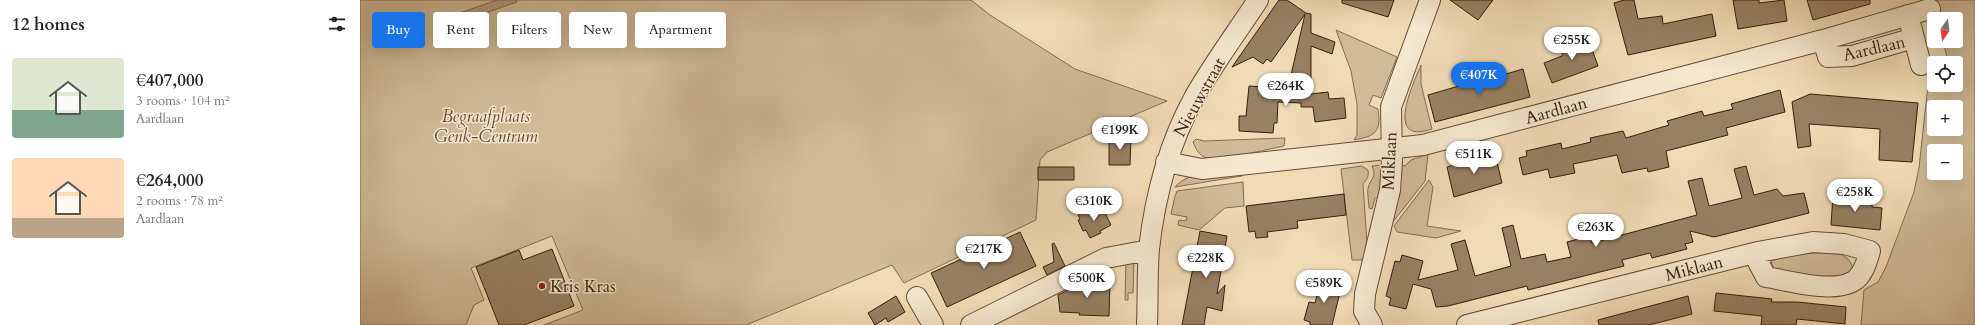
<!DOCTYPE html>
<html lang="en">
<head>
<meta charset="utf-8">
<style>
	:root { --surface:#fff; --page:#f6f6f6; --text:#202124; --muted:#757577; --accent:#1a73e8 }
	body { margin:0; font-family:Cardo,serif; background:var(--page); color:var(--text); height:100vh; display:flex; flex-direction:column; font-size:15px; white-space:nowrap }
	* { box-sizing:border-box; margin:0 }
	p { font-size:13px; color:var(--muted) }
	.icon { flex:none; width:22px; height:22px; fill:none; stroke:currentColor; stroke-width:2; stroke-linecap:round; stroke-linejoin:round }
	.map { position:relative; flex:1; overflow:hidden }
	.drawer { display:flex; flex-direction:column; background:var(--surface); width:360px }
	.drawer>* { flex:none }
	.hud { position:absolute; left:12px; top:12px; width:380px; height:36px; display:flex; gap:8px }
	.needle { width:26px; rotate:194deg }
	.fabs { position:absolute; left:1567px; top:12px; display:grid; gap:8px }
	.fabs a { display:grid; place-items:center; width:36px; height:36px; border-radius:4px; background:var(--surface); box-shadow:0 4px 16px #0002; font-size:20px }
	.price { position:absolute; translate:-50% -34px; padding:0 9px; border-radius:14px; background:#fff; color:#222; font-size:13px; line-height:26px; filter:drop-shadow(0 1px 2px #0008) }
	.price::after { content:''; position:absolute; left:50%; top:24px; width:12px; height:9px; margin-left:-6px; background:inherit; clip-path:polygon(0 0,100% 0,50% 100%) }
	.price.current { background:var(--accent); color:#fff }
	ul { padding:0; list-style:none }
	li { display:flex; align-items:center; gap:12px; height:100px; padding:0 12px }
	li span { display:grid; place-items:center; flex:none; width:112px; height:80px; border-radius:4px; color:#555 }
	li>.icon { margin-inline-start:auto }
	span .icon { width:48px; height:48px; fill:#fffc; stroke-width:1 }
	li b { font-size:17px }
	h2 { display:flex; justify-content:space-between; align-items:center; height:48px; padding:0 12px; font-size:17px }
	.chip { padding:0 14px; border-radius:4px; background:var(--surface); box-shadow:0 4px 16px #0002; font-size:14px; line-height:36px }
	.chip.current { background:var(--accent); color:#fff }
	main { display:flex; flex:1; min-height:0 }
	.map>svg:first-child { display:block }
	.green { fill:#d0bb98; stroke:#836c52; fill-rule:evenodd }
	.water { fill:#b19b7b; stroke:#80694e }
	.building { fill:#978063; stroke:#361e0b }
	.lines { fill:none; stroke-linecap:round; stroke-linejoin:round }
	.minor-casing { stroke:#644d36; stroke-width:22 }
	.minor { stroke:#f5e8cf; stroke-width:20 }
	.poi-dot { fill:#8f2418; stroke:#f5e8cf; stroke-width:1.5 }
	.labels { text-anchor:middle; stroke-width:3; stroke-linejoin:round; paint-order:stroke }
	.street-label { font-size:17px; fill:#361e0b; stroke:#f5e8cf }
	.park-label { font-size:17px; font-style:italic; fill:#644d35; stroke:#f5e8cf }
	.poi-label { font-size:17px; fill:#361e0b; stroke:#f5e8cf; text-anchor:start }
</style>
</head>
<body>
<main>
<section class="drawer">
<h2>12 homes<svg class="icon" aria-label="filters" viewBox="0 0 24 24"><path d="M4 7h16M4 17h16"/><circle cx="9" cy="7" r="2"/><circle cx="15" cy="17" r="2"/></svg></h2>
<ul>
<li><span style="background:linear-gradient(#dfe7d0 65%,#7fa58c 0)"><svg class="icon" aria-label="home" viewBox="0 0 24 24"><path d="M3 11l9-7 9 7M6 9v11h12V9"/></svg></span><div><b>€407,000</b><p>3 rooms · 104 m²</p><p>Aardlaan</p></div></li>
<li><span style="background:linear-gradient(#ffd9b3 75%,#b9a48a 0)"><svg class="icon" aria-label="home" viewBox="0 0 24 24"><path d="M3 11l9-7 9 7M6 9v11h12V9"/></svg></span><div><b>€264,000</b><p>2 rooms · 78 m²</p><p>Aardlaan</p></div></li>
</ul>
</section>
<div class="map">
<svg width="1615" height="325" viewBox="0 0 1615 325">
	<rect width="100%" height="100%" fill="#f0dbb5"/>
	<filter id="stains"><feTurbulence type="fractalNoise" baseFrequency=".005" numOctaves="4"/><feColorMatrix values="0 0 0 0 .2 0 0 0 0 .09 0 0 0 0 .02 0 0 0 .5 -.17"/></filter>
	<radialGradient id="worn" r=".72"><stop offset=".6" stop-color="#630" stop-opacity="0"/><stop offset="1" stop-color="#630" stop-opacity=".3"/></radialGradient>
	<path class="green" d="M0,0H611L630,15L715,69L807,101L687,152L680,160L676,220L544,283L532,265L386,325H184L223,310L192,236L111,268L124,300L114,305L106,325H0Z
		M1561,0H1615V325H1501L1504,290L1518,282L1526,267L1554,192L1559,168L1570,66L1574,65V85H1596V63H1583L1588,61L1583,41H1596V19H1579L1575,0L1561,2ZM1574,107H1596V129H1574ZM1574,151H1596V173H1574Z
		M976,30L1037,57L1021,98L1013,95L1009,105L1018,109C1021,131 1017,136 994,140L997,135V104L991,71Z
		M1061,65V84L1072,129C1023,146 1054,82 1061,65Z
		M925,138L924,146C909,149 859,161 847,158C838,155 836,149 833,142L836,139L844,141Z
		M1068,154L1065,181L1029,227L1041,165L1045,166L1051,160Z
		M1022,165L1023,199L1015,198L1012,209L1009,208C1009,203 1007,194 1008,188C1011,177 1017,179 1012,166Z
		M1002,166L1008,170C1009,177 1007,179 1003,184L1007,243L1003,260H992L981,169Z
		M882,172V176L815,187C831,169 860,173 882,172Z
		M1069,180L1073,187L1067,226L1101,231L1076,238L1037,232L1034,226Z
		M883,182L884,206L865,208L839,230L818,225L819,220L826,221L827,217L811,214L815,196L817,191Z
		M1451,253C1469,253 1488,249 1493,269L1484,279L1418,273L1413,267L1411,261L1427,255Z
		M766,260L774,262L773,293H768V300H765Z"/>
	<path class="water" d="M137,0H156L157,2L91,25L88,17Z"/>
	<path class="building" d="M919,0H927L946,13L951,14V33L975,42L972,54L951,46V88L931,75L945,14L911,62L907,59L903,64L893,57L872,67Z
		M982,0H1034L1028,17L982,3Z
		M1090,0H1133L1118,20Z
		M1264,0H1274L1278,19L1302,16L1303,24L1352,14L1356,36L1268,55L1254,3Z
		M1373,0H1399V3L1424,0L1427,21L1378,29Z
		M1447,0H1510V4L1453,20Z
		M1228,38L1238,66L1192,83L1184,63L1202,56L1204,47Z
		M1163,69L1170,97L1075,122L1068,95L1116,81L1117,88L1141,82L1139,76Z
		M889,86L951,90V94L968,92L969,99L984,98L986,118L955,122L953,107H941V103L918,102L917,123H914L913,133L879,131V116H886Z
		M1420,90L1425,112L1366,128L1368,135L1306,151L1309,167L1288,172L1287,168L1262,173L1257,155L1213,164L1215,173L1190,178L1188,169L1163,175L1159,158L1167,156L1166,151L1201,143L1202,149L1231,142L1230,138L1263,131L1266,138L1309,125L1307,121L1342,111L1344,116L1373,109L1371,104Z
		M1450,94L1558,103L1552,162L1519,160L1520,129L1449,124L1451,146L1438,148L1432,102Z
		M749,137H771L770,165H749Z
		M1135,154L1142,183L1094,197L1087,167Z
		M1386,166L1394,195L1417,189L1423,196L1444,193L1449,213L1354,237L1330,231L1333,242L1325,244L1327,249L1292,258L1290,253L1262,260L1264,266L1168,290L1167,286L1088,306L1076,307L1071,289L1053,284L1046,309L1029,305L1031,298L1026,296L1035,261L1040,262L1042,255L1063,261L1058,280L1098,270L1091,244L1105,240L1115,276L1151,266L1142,228L1153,225L1161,259L1185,254L1187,262L1211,257L1207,242L1230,236L1232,243L1337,215L1328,181L1342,178L1349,206L1382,198L1374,169Z
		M678,167H714V180H678Z
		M984,194L986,215L937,221L938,228L907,232L908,237L896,238L895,231L889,232L886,206Z
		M1473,195L1512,200V207L1522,208L1520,230L1471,225Z
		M729,209L731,214L743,209L751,225L740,231L741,233L730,238L726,230L723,231L718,220L720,219L718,215Z
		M840,231L867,236L857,294L865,285L862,311L847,307L844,325H822Z
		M660,232L676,266L587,307L571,273Z
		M694,243L705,266L687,275L683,267L694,262L692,244Z
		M192,249L214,306L164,325H139L116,267L159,250L163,260Z
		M961,279L982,284L972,325H950V322L944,320L949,302L955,303Z
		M726,281L750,282L749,316L719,315L720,313L700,312L698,295Z
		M1356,293L1412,299L1411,302H1437L1486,307L1485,324L1437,319L1436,325H1401L1402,316L1354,311Z
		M536,296L545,312L528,322L526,318L515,325L508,313Z
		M1328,296L1332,314L1289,325H1239L1238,320Z"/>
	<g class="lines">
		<defs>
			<path id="minor" d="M1554,38L1561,65
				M1463,40L1468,57L1492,56L1554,38L1548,15
				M806,162L842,169L1063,145L1463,40L1570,9
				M557,297L573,325
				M611,325L746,258L789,250
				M787,325C788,300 787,274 789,249C795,196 809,143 835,96C854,63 877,32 898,0
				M1012,325L1004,311L1005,294L1030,190L1032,161L1031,107L1070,0
				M1107,325L1398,252L1453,242L1484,244L1510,251C1507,261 1503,277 1492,282C1471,293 1430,281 1406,277L1398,262V252"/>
		</defs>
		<use href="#minor" class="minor-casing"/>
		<use href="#minor" class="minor"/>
	</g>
	<circle class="poi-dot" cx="182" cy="286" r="4"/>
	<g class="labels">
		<g class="street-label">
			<text transform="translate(1514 48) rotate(-13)" y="6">Aardlaan</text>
			<text transform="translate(839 97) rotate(-61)" y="6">Nieuwstraat</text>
			<text transform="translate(1196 110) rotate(-15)" y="6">Aardlaan</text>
			<text transform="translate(1029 161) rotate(-87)" y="6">Miklaan</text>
			<text transform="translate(1334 268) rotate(-14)" y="6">Miklaan</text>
		</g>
		<g class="park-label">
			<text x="126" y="122">Begraafplaats<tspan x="126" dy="20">Genk-Centrum</tspan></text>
		</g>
		<g class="poi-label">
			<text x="190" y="292">Kris Kras</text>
		</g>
	</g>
	<rect width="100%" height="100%" filter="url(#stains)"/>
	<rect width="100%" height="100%" fill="url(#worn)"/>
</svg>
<div class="fabs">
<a><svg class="needle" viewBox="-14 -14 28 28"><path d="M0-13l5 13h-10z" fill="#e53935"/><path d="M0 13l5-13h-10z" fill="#757577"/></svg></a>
<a><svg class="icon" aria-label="locate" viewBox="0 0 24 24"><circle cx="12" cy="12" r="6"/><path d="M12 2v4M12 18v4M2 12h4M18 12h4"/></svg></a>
<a>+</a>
<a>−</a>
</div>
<b class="price" style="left:1212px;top:61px">€255K</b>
<b class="price current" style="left:1119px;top:96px">€407K</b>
<b class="price" style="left:926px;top:107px">€264K</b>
<b class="price" style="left:760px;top:151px">€199K</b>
<b class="price" style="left:1114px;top:175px">€511K</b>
<b class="price" style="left:1495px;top:213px">€258K</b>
<b class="price" style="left:734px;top:222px">€310K</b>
<b class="price" style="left:1236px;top:248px">€263K</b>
<b class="price" style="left:624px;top:270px">€217K</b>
<b class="price" style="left:846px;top:279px">€228K</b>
<b class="price" style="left:727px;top:299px">€500K</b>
<b class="price" style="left:964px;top:304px">€589K</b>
<div class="hud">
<a class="chip current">Buy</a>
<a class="chip">Rent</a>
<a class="chip">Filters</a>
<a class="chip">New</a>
<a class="chip">Apartment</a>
</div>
</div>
</main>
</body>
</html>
